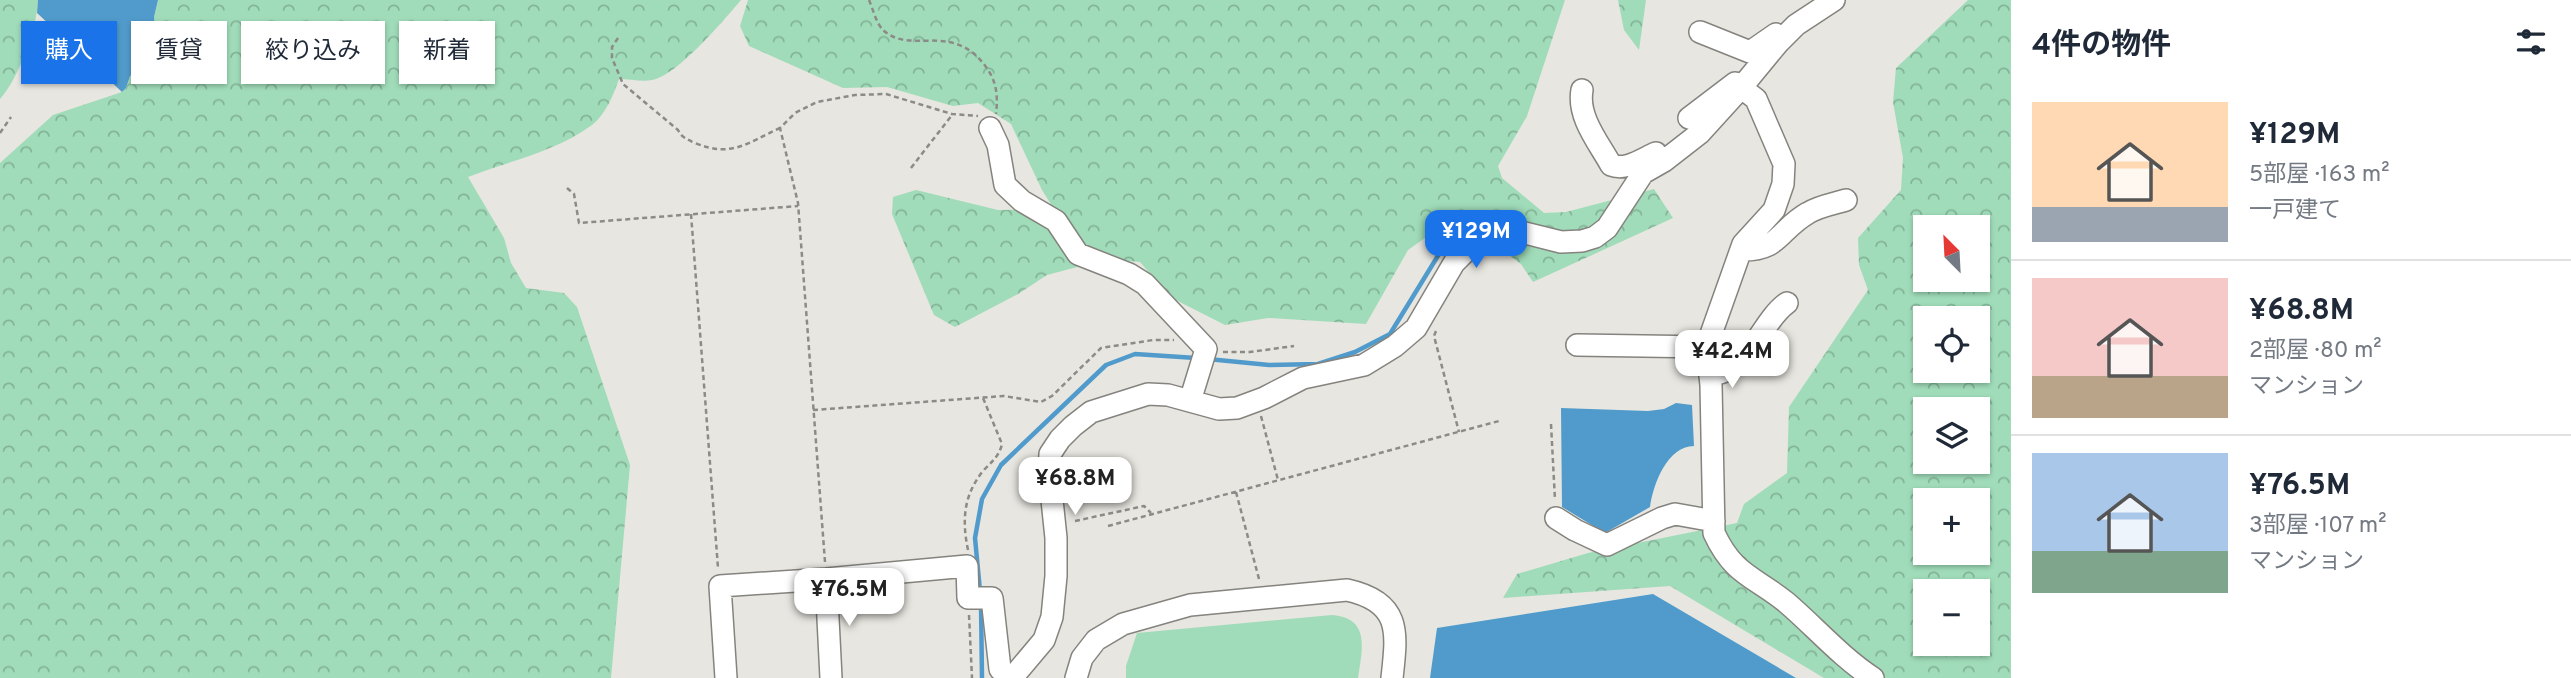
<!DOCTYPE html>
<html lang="ja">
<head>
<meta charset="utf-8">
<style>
	:root { --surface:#fff; --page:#f6f6f7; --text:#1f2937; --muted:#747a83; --line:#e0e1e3; --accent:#1a73e8 }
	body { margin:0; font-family:Overpass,"Noto Sans JP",sans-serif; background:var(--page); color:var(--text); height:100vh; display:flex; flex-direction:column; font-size:26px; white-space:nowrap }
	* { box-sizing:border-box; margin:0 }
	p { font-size:23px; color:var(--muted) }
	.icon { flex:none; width:38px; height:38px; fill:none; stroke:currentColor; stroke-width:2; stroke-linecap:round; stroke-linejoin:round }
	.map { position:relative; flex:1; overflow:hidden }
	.sheet { display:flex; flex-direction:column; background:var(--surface); width:560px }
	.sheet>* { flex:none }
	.hud { position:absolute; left:21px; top:21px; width:665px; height:63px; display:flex; gap:14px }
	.needle { width:46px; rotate:336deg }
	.controls { position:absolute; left:1913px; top:215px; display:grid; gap:14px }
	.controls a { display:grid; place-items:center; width:77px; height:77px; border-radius:0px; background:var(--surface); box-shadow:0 2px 5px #0004; font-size:35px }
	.price { position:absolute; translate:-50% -60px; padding:0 16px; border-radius:14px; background:#fff; color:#222; font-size:23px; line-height:46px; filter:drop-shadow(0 2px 4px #0008) }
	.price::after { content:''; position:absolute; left:50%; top:42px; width:21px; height:16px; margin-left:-10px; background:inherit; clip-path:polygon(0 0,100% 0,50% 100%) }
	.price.on { background:var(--accent); color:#fff }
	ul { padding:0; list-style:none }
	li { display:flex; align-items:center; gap:21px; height:175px; padding:0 21px }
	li+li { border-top:2px solid var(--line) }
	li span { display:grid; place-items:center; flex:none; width:196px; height:140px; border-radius:0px; color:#555 }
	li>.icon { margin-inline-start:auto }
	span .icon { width:84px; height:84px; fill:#fffc; stroke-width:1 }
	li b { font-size:30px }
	h2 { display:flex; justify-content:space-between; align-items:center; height:84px; padding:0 21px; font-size:30px }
	.pill { padding:0 24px; border-radius:0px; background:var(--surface); box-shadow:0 2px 5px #0004; font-size:24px; line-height:63px }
	.pill.on { background:var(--accent); color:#fff }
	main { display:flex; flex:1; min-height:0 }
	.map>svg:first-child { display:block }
	.forest { fill:url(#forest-crowns); fill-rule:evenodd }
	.pitch { fill:#a0dcb9 }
	.water { fill:#509bcb }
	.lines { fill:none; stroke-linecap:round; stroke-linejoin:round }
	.stream { stroke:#509bcb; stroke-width:4.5 }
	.minor-casing { stroke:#85837e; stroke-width:24 }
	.path { stroke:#8c8b87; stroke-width:2.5; stroke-dasharray:5 3.5; stroke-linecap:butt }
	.minor { stroke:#fff; stroke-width:21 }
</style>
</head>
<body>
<main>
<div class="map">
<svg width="2011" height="678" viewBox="0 0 2011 678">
	<defs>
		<pattern id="forest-crowns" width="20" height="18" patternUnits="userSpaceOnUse" patternTransform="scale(1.75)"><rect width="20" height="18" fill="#a0dcb9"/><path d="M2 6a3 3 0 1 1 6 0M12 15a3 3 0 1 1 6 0" fill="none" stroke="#83b397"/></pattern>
	</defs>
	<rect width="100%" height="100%" fill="#e7e6e0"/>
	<path class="forest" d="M0,0H38C37,28 19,78 0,99Z
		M158,0H741C724,20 677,76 652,80C642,82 629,79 619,79C614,94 605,115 592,125C555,152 509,161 468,177L504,238L511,263L526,288L564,293L577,307L630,465L611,678H0V163L53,115L122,92L126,88L130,76L158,59L154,17Z
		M748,0H1565L1527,116L1498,166L1502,178L1544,213L1566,212L1654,189L1673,218L1533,282L1521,264L1456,216L1408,250L1366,324L1268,318L1225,325L1170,297L1140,262L1107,259L1047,275L1018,294L955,327L934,315L892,214L893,197L916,190L998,210L1054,209L1042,190L1011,124L978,103L953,106L887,87L843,88L749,46L740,26Z
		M1618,0H1646L1639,50L1624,30Z
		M1968,0H2011V678H1824L1670,586L1503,598L1517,574L1588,553L1737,523L1744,504L1787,473L1789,407L1868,290L1859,265L1858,238L1901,190L1903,158L1893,102L1896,68ZM1925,228H1978V280H1925ZM1925,318H1978V371H1925ZM1925,410H1978V462H1925ZM1925,500H1978V553H1925ZM1925,592H1978V644H1925Z"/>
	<path class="pitch" d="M1332,615C1371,618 1362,650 1358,678H1126V666L1137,633Z"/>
	<path class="water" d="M38,0H158L154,17L158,59L130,76L126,88L122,92L37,13Z
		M1676,403L1692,405L1694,446C1667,446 1653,485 1650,507L1605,533L1562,507L1561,408L1648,411L1664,409Z
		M1653,594L1796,678H1430L1437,628Z"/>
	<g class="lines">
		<path class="stream" d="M1208,359L1269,365L1318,364L1355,352L1390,334L1439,254
			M980,591L975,538L982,499L1001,465L1106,365L1135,354L1196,358
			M981,603L982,678"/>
		<defs>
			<path id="minor" d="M1700,32L1750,52L1776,34
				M1582,90C1577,117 1599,143 1611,165C1626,171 1642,159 1656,153
				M1689,118L1735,83L1756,99L1784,164L1783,184L1774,210L1743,244L1710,337L1708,358L1711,385L1714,533C1734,576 1754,576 1787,603C1816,628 1841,657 1873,678
				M990,128L998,145L1005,185L1022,201L1056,221L1078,254L1129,274L1145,284L1206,349L1190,401
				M1741,250C1780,251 1778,230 1808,213C1819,206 1833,204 1846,200
				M1577,345L1709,347
				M1710,375C1750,372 1760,322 1787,303
				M1556,518L1575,530L1607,545L1662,518L1675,514L1714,521
				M826,579L831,678
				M726,678L720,586L826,579L967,566L968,598H992L1000,669L1008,678
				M1012,678L1044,640L1052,617L1056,576V538L1049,471L1050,454L1060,439L1073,426L1091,412L1148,394L1168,395L1219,409L1237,408L1264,398L1303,378L1364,365L1395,346L1416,328L1454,263L1475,242L1489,233L1505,228L1561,242L1582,241L1595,237L1607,228L1643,173L1664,161L1700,133L1740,89L1778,43L1796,25L1834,0
				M1076,678L1082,658L1096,640L1123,624L1190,605L1347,590C1402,602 1397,633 1392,678"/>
		</defs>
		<use href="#minor" class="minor-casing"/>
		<path class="path" d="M869,0C873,9 876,23 883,30C911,56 952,20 986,67C997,82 998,96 996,114
			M618,38L612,47V58L623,84L678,130C682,138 687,139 695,143C732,158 747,143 780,128
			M0,133L11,117
			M911,168L952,115
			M567,188L574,194L579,223L798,206
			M691,214L718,568
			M1466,217L1476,220
			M1436,331L1434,336L1459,432
			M1223,352H1250L1294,346
			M813,410L1004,396L1041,402L1052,396L1101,348L1153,340H1174
			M1261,416L1278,480
			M1551,424L1555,500
			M1236,492L1259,579
			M1075,521L1144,506L1151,513
			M1108,526L1499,421
			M968,550C962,521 963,496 983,471C991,462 999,457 1002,444L983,398
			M825,562L798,203L780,128L795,113L817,102L855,95L886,94L952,114L978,116
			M969,615L972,678"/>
		<use href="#minor" class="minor"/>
	</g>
</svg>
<div class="controls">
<a><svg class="needle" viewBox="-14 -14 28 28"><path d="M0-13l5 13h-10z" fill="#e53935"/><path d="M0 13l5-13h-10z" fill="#747a83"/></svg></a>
<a><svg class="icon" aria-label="locate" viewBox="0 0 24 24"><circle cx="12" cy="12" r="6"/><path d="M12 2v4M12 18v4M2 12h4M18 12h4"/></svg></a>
<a><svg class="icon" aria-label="layers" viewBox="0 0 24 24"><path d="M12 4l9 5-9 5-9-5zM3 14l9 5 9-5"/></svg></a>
<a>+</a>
<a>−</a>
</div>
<b class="price on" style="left:1476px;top:270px">¥129M</b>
<b class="price" style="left:1732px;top:390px">¥42.4M</b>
<b class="price" style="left:1075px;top:517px">¥68.8M</b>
<b class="price" style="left:849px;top:628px">¥76.5M</b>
<div class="hud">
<a class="pill on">購入</a>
<a class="pill">賃貸</a>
<a class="pill">絞り込み</a>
<a class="pill">新着</a>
</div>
</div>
<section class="sheet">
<h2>4件の物件<svg class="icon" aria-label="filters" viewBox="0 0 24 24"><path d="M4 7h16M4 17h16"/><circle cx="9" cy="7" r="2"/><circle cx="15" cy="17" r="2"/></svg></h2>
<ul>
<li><span style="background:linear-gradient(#ffd9b3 75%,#9aa5b1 0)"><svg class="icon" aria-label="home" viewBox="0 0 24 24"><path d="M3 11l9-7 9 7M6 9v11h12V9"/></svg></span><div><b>¥129M</b><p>5部屋 · 163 m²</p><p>一戸建て</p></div></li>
<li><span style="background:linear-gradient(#f6c9c9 70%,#b9a48a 0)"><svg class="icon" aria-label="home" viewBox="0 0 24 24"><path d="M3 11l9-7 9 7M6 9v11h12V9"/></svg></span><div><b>¥68.8M</b><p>2部屋 · 80 m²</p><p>マンション</p></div></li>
<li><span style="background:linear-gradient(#a9c7e8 70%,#7fa58c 0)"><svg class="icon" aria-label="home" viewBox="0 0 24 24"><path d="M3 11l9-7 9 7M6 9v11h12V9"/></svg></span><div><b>¥76.5M</b><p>3部屋 · 107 m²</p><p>マンション</p></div></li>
</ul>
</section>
</main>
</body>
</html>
